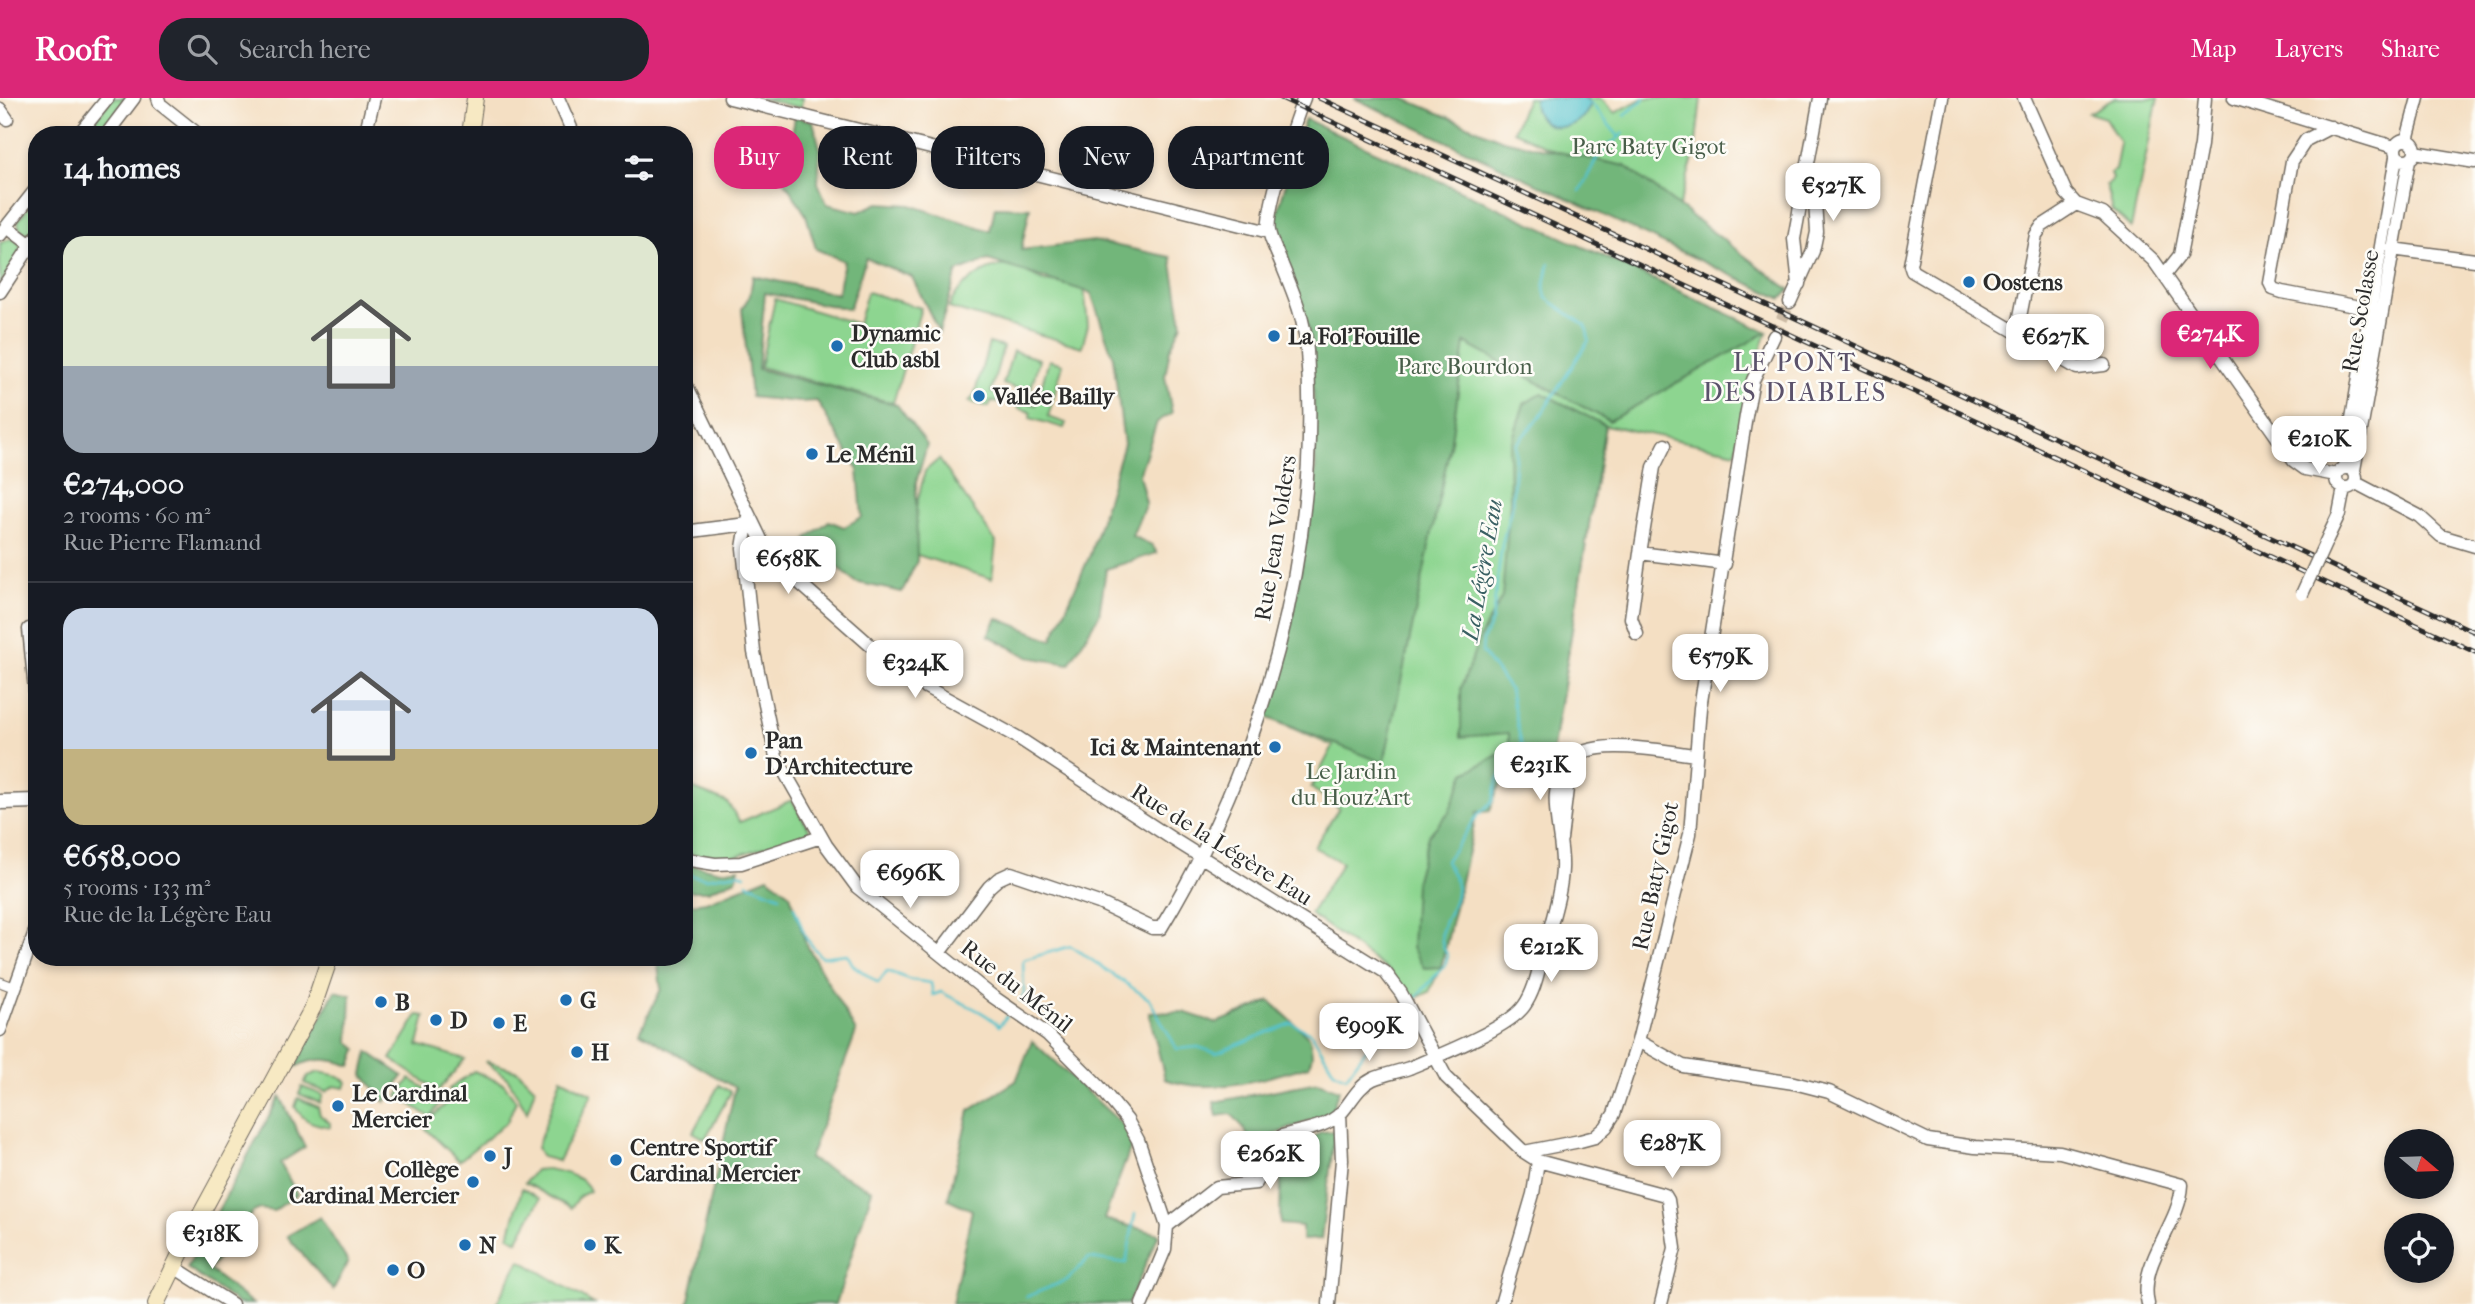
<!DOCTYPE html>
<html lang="en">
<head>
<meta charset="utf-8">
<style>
	:root { --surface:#171b24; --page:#20242c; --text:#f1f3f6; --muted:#9ea1a6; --line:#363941; --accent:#db2777 }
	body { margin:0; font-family:"IM FELL French Canon",serif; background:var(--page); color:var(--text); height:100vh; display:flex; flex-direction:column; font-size:26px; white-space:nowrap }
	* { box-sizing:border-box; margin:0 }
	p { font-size:23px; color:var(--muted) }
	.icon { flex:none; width:38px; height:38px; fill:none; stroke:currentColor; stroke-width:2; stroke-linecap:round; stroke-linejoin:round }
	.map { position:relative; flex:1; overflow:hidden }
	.drawer { position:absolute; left:28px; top:28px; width:665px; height:840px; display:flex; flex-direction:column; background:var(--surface); border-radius:28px; box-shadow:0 4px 10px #0003 }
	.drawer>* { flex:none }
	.hud { position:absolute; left:714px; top:28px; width:665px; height:63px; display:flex; gap:14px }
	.needle { width:46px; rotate:109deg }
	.tools { position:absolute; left:2384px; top:1031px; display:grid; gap:14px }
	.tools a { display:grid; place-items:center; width:70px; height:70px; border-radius:50%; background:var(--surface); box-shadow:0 4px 10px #0003; font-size:35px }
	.price { position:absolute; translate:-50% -60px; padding:0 16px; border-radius:14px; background:#fff; color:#222; font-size:23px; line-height:46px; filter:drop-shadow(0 2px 4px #0008) }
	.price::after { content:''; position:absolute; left:50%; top:42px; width:21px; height:16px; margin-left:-10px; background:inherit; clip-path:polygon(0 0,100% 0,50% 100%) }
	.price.on { background:var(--accent); color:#fff }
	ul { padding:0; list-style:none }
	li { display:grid; align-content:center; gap:14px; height:371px; padding:0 35px }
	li+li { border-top:2px solid var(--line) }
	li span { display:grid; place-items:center; height:217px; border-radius:21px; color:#555 }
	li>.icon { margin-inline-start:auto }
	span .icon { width:126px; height:126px; fill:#fffc; stroke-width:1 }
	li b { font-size:30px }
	h2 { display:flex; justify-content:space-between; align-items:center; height:84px; padding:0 35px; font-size:30px }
	.pill { padding:0 24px; border-radius:28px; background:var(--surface); box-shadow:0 4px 10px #0003; font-size:24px; line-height:63px }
	.pill.on { background:var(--accent); color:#fff }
	header { display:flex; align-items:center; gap:42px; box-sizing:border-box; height:98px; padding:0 35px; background:var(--accent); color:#fff }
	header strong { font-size:33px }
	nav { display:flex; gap:38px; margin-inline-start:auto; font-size:24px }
	.search { width:490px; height:63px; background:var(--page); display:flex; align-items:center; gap:18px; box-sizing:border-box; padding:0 24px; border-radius:28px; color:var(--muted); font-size:26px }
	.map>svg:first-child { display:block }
	.green { fill:#8dd590; stroke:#5c805e; stroke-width:2 }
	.forest { fill:#72b67a; stroke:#4e7052; stroke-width:2 }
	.water { fill:#55c2cc; stroke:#40767c; stroke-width:2 }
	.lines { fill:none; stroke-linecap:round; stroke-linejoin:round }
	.stream { stroke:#55c2cc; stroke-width:2.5 }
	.minor-tunnel { stroke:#ccbba5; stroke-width:12; stroke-dasharray:12 6; stroke-linecap:butt }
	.pedestrian-casing { stroke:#716a60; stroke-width:11 }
	.minor-casing { stroke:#716a60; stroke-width:15 }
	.tertiary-casing { stroke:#716a60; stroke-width:17 }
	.secondary-casing { stroke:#716a60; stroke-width:18 }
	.pedestrian { stroke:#fff; stroke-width:9 }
	.minor { stroke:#fff; stroke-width:12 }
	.tertiary { stroke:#fff; stroke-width:14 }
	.secondary { stroke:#f7e9c3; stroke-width:16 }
	.rail-casing { stroke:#2b2b2b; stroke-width:5 }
	.rail { stroke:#fdfcf7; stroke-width:2.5; stroke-dasharray:8; stroke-linecap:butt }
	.minor-bridge-casing { stroke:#716a60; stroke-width:15; stroke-linecap:butt }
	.minor-bridge { stroke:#fff; stroke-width:12 }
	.poi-dot { fill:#1f6fb2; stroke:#fdfcf7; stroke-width:2.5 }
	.labels { text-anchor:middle; stroke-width:5; stroke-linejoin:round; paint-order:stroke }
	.park-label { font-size:23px; fill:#485e49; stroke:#fdfcf7 }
	.poi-label { font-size:23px; font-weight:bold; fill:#2b2b2b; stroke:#fdfcf7; text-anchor:start }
	.street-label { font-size:23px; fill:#2b2b2b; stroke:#fdfcf7 }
	.water-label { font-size:24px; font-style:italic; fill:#3a6063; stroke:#fdfcf7 }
	.quarter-label { font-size:26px; letter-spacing:2px; fill:#5b526b; stroke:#fdfcf7 }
</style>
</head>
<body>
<header>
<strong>Roofr</strong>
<div class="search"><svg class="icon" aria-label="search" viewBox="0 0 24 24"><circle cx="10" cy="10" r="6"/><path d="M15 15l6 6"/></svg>Search here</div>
<nav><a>Map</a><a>Layers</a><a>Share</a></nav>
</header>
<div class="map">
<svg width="2475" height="1206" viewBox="0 0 2475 1206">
	<rect width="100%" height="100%" fill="#fdfcf7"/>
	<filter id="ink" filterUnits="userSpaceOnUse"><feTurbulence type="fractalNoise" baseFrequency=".0143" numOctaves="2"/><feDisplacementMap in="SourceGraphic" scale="14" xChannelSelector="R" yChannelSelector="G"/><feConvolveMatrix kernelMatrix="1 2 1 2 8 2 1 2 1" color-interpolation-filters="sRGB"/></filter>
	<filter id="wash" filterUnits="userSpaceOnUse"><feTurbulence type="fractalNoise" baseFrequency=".00686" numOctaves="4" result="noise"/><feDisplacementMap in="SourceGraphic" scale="28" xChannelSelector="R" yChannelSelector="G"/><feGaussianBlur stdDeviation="1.57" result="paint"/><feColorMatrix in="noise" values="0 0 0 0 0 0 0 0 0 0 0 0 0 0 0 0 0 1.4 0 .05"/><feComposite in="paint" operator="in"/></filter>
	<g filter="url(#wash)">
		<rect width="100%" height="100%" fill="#f4dfc3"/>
		<path class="green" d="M112,0H126L101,37H84Z
			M759,0H802L801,10Z
			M1527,0H1600L1615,15L1643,0H1701L1695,54L1678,111L1513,33Z
			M2115,0H2158L2131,130L2112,112L2106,87L2112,81L2110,75L2115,72L2120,45L2105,20L2089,15Z
			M1305,21L1534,133L1591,152L1767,234L1749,287L1736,354L1605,327L1552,656C1515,662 1500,677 1490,713L1477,714L1441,869L1429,894L1412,902L1390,874L1310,816L1342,765L1314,749L1339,710L1311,690L1333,648L1266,619L1319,364L1315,271L1275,123Z
			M37,97V130L32,135H25L19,130L18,123Z
			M13,140L20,146V155L0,186V145Z
			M1009,167L1044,183L1084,189L1088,227L1082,249L949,210C956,187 985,168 1009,167Z
			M867,194L921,210L893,305L760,269L775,201L858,226Z
			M989,245L1003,249L991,294L1007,299L1005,306L991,303L989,309L969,304L974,298Z
			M1013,253L1039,261L1030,295L1003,286Z
			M1049,262L1063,266L1048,319L1066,325L1064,330L1030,320L1031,314L1018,310L1020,302L1036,307Z
			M939,361L996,444L992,481L905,453L925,373Z
			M684,687L727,704L740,724L792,702L811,734L727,761L684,755Z
			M418,917L425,918L418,947L465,961L438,993L391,961Z
			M485,963L518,973L535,990L527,1014L508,981Z
			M474,973L504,986L516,1003L507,1024L459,1063L423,1028L455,997L449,991Z
			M319,974L339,978L347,984L345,990L334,988L326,994L304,985L308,978Z
			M561,980L592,996L558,1063L542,1059L537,1050Z
			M410,981L443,1001L430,1019L398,998Z
			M719,987L731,994L705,1041L693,1034Z
			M302,989L323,997L320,1005L299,996Z
			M298,1000L318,1009L320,1017L330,1025V1029C317,1026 305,1026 295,1009Z
			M547,1071C562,1074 585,1078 590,1093L580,1098L571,1110L525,1085L535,1072Z
			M522,1090L540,1101L517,1143L509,1138Z
			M520,1162L594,1206H496Z"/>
		<path class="forest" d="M1354,0H1403L1503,42L1625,68L1790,192L1782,201Z
			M795,19L813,23L820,50L818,85L827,106L859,114L878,105L910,107L990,133L995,109L1030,110L1021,152L1094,143L1171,159L1182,226L1170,251L1165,278L1172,315L1157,324L1139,377L1146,405L1132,438L1152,447L1157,455L1106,471L1099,517L1069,566L1028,559L988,537L997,520L1052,542L1090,457L1124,346L1113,259L1091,195L988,162L957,174L939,234L912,179L866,160L849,211L765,195L758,271L897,307L927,347L916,385L917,463L902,494L855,484L806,441L829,423L844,429L862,419L858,372L817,303L799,304L751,299L742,211L750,197L753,178L838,196L844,163L816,151L806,117L784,82Z
			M1305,21L1767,234L1609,323L1465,245L1451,343L1384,665L1266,619L1286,555L1316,387L1312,244L1275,123Z
			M1542,295L1605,327L1552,656C1515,662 1500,677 1490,713L1477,714L1441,869L1424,870L1412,850L1415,785L1428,738L1449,714L1465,675L1509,651V635L1461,639V590L1480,539L1502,499L1510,402L1509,353L1524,306Z
			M684,765L721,773L739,770L736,781L708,793H684Z
			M768,779L790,796L806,846L856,934L809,1061L872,1092L836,1206H688L735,990L640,934L661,891L657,859H684V807L706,804Z
			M335,893L351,897L349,944L357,951L351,968C329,960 316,959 295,969Z
			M1270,903L1310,940L1312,957L1309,968C1265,981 1209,998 1165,981L1149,915L1183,914L1217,925Z
			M1032,943L1135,1038L1104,1121L1159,1136L1128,1206H952L972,1112L948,1101L969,1013L1016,983Z
			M368,954L403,978L385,1004L363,976Z
			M1318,984L1339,992L1331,1014L1273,1037L1260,1056C1249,1042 1244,1027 1231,1016L1217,1018L1214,1004Z
			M280,998L305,1049L280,1065L297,1096L274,1113L260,1111L253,1114L209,1172L253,1206H239L187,1170Z
			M1335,1033L1321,1141L1302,1142V1128L1280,1126L1281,1071L1320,1034Z
			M320,1119L348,1164L333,1192L287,1138Z"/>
		<path class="water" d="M1534,0H1585L1591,5C1581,38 1532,37 1534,0Z"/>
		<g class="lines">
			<path class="stream" d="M1591,5L1619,39
				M1625,17L1645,0
				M1580,93L1599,56L1624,35
				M684,776L706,780L738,775L745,777
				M747,785L780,798
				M794,809L806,840L821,859L847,856L853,867L878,885L887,873L911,882L931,885L933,897L941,894C960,905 986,913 999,928L1007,918
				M1020,903L1024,895L1023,862L1071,848L1149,901L1177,951L1198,949L1216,955L1292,925L1312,936L1334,973L1346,979L1382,929L1402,911
				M1413,903L1445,867L1448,858C1428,827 1461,813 1456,784C1454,777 1448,770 1446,763L1478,717L1493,703L1498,681L1522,649L1510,592L1482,554L1483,542L1492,523L1502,446L1512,407L1516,346L1539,320L1589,242L1586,228L1546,200L1544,190L1549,166
				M1026,1199L1067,1182L1089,1160L1126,1165L1135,1116"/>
		</g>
	</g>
	<g filter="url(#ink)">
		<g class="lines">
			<path class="minor-tunnel" d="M1774,238L1790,204"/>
			<defs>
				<path id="pedestrian" d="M0,884L16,890"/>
				<path id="minor" d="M158,0L160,6L199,37
					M558,0L574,37
					M730,0L1269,134
					M1942,0L1910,167L1912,173L2077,270L2104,267
					M2024,0L2066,95L2076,106L2103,116L2154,163L2294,363L2305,371L2336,377
					M2234,0L2394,49
					M0,11L7,21
					M2331,29L2306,42L2292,63L2270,185L2273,191L2282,194L2370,211
					M78,37L108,0
					M106,37L134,0
					M365,37L374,0
					M2395 52a10 10 0 1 1 20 0a10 10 0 1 1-20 0Z
					M2407,42L2418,0
					M2415,54L2475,64
					M7,129L31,147
					M0,137L37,90
					M2392,151L2475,162
					M2165,176L2180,157L2201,47L2205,0
					M1799,186L1794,141L1820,0
					M0,194L37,138
					M1790,204L1813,153L1817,134L1813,73
					M2017,234L2036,137L2042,128L2076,106
					M684,282L769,458L870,547L913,582L1017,639L1171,740L1385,874L1401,895L1446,979L1524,1054L1538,1063L1665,1097L1668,1102L1675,1150L1661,1206
					M2344,368L2396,59
					M2336 380a10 10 0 1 1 20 0a10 10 0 1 1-20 0Z
					M2354,372L2409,62
					M2356,385L2419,418L2441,438L2475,448
					M747,426L743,450L754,554L776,659L826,747L857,789L992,898L1047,936L1099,988L1127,1022L1138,1042L1167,1128L1165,1151L1142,1206
					M684,434L747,426L749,420
					M2329,437L2339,416L2344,390
					M1640,455L1725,466
					M29,531L37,612
					M1637,536L1631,520L1640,455L1654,369L1665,347
					M1561,741L1568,682L1564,670
					M684,761L715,766L741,765L821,739
					M939,855L989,789L998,781L1011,775L1099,805L1152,830H1161C1263,662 1322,451 1307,253C1305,222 1294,196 1282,167C1278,156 1271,144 1269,133C1265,113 1295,22 1304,0
					M0,932L37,828
					M1638,943L1683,968L1794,985L1829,994L1928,1042L1975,1049L2060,1054L2182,1087C2180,1127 2138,1164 2148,1206
					M1524,1054L1580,1043L1595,1039L1606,1029L1614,1016L1638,943L1690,736L1700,610L1746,318L1753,282L1774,238
					M1167,1128L1217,1089L1256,1085L1282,1038C1301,1032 1326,1030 1341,1015C1352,1003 1357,989 1373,981C1385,976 1397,974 1409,970C1435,959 1509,930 1524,908C1536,891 1539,868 1545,849C1551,824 1561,797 1562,771C1564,736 1543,695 1568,664C1590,637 1665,654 1696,657
					M174,1169L232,1206
					M1329,1206L1342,1062L1340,1015
					M1501,1206L1533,1096L1538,1063"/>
				<path id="tertiary" d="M0,704L37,703"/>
				<path id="secondary" d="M470,37L475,0
					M156,1206L188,1140L313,909L330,859"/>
			</defs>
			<use href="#pedestrian" class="pedestrian-casing"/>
			<use href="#minor" class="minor-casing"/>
			<use href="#tertiary" class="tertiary-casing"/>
			<use href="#secondary" class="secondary-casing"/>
			<use href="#pedestrian" class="pedestrian"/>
			<use href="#minor" class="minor"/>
			<use href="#tertiary" class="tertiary"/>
			<use href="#secondary" class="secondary"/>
			<defs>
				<path id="rail" d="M1281,0L2475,554
					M1319,0L2475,534"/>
			</defs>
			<use href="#rail" class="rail-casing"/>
			<use href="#rail" class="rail"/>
			<defs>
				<path id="minor-bridge" d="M2302,496L2329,437"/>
			</defs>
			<use href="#minor-bridge" class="minor-bridge-casing"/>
			<use href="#minor-bridge" class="minor-bridge"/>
		</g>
	</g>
	<g class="poi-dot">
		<circle cx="1969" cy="184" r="7"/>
		<circle cx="1274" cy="238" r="7"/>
		<circle cx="837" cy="248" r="7"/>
		<circle cx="979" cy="298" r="7"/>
		<circle cx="812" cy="356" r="7"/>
		<circle cx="1275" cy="649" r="7"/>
		<circle cx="751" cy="655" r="7"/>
		<circle cx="566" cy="902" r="7"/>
		<circle cx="381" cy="904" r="7"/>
		<circle cx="436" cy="922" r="7"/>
		<circle cx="499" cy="925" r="7"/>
		<circle cx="577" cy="954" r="7"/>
		<circle cx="338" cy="1008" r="7"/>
		<circle cx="490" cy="1058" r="7"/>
		<circle cx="616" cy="1062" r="7"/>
		<circle cx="473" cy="1084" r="7"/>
		<circle cx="465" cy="1147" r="7"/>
		<circle cx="590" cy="1147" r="7"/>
		<circle cx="393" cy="1172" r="7"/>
	</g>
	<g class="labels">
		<g class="park-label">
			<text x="1649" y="56">Parc Baty Gigot</text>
			<text x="1465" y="276">Parc Bourdon</text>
			<text x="1351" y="681">Le Jardin<tspan x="1351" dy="26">du Houz’Art</tspan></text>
		</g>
		<g class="poi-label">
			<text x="1983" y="192">Oostens</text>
			<text x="851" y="243">Dynamic<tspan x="851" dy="26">Club asbl</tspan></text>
			<text x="1288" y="246">La Fol'Fouille</text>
			<text x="993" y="306">Vallée Bailly</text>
			<text x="826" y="364">Le Ménil</text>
			<text x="765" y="650">Pan<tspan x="765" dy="26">D’Architecture</tspan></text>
			<text x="1261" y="657" text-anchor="end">Ici &amp; Maintenant</text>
			<text x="580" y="910">G</text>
			<text x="395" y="912">B</text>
			<text x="450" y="930">D</text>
			<text x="513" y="933">E</text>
			<text x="591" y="962">H</text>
			<text x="352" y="1003">Le Cardinal<tspan x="352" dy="26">Mercier</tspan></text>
			<text x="630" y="1057">Centre Sportif<tspan x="630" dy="26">Cardinal Mercier</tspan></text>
			<text x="504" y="1066">J</text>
			<text x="459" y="1079" text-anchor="end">Collège<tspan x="459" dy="26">Cardinal Mercier</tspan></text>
			<text x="479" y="1155">N</text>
			<text x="604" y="1155">K</text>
			<text x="407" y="1180">O</text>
		</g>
		<g class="street-label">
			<text transform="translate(2360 213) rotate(-80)" y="8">Rue Scolasse</text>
			<text transform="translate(1275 440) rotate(-81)" y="8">Rue Jean Volders</text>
			<text transform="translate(1222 746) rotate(32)" y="8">Rue de la Légère Eau</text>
			<text transform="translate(1655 778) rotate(-78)" y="8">Rue Baty Gigot</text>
			<text transform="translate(1017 888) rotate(38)" y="8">Rue du Ménil</text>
		</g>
		<g class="water-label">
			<text transform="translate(1482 472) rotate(-80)" y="8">La Légère Eau</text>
		</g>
		<g class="quarter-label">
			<text x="1795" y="273">LE PONT<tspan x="1795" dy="30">DES DIABLES</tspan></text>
		</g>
	</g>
</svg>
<div class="tools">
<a><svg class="needle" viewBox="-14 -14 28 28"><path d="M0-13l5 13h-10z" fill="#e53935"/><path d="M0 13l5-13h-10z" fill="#9ea1a6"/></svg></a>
<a><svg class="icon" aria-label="locate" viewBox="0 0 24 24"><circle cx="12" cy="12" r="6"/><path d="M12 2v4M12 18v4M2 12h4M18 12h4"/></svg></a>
</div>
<b class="price" style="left:1833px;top:125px">€527K</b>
<b class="price on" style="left:2210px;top:273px">€274K</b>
<b class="price" style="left:2055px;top:276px">€627K</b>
<b class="price" style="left:2319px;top:378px">€210K</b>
<b class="price" style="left:788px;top:498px">€658K</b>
<b class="price" style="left:1720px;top:596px">€579K</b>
<b class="price" style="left:915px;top:602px">€324K</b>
<b class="price" style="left:1540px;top:704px">€231K</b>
<b class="price" style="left:910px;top:812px">€696K</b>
<b class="price" style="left:1551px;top:886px">€212K</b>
<b class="price" style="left:1369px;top:965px">€909K</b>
<b class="price" style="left:1672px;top:1082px">€287K</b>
<b class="price" style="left:1270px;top:1093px">€262K</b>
<b class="price" style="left:212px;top:1173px">€318K</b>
<div class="hud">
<a class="pill on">Buy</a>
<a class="pill">Rent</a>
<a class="pill">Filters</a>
<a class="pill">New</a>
<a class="pill">Apartment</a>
</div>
<section class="drawer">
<h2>14 homes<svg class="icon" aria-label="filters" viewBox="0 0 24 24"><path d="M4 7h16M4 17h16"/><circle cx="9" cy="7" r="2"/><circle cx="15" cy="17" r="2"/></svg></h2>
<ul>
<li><span style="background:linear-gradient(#dfe7d0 60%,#9aa5b1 0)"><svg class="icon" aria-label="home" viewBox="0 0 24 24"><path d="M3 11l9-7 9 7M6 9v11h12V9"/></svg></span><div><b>€274,000</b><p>2 rooms · 60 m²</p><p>Rue Pierre Flamand</p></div></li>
<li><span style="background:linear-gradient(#c9d6e8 65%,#c2b280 0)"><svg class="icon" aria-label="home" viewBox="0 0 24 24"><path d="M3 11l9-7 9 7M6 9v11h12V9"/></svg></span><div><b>€658,000</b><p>5 rooms · 133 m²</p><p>Rue de la Légère Eau</p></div></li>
</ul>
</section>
</div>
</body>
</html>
